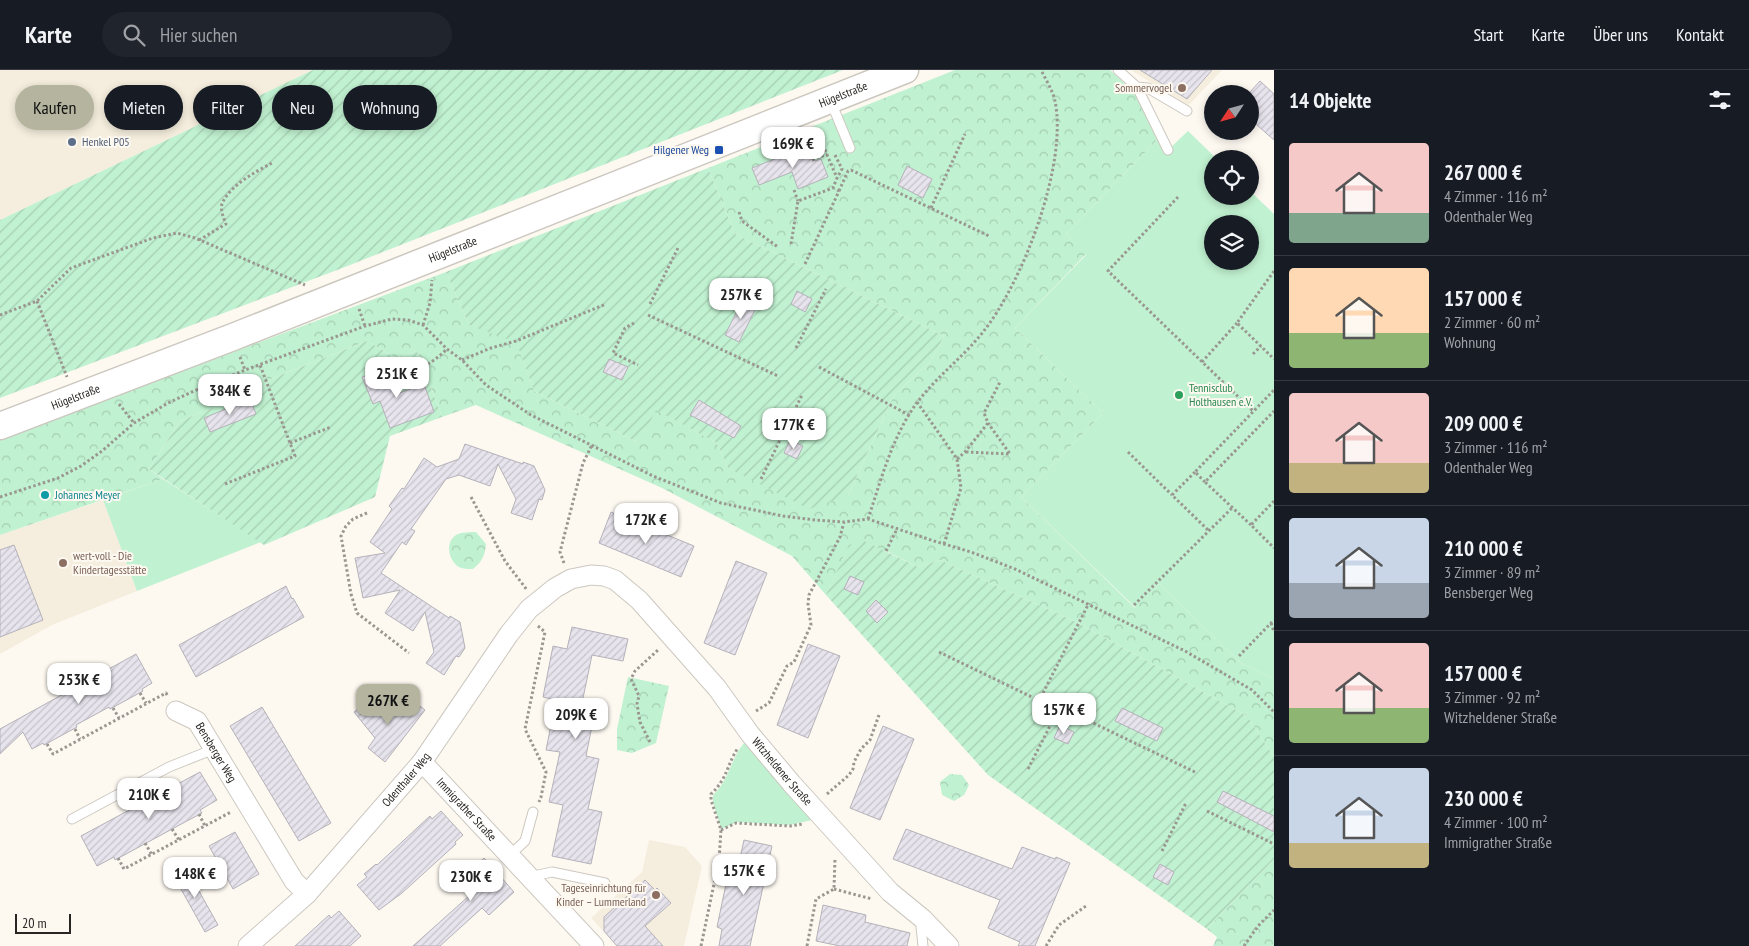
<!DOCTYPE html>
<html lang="de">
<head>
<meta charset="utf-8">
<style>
	:root { --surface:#171b24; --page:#20242c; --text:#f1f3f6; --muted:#9ea1a6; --line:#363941; --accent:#b5b49e }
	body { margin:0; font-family:"PT Sans Narrow",sans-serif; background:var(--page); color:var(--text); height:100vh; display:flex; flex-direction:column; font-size:19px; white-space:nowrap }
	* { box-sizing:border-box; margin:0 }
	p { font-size:16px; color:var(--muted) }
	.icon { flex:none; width:28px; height:28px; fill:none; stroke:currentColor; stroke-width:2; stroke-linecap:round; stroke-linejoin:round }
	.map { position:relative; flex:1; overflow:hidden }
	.panel { display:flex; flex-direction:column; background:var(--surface); width:475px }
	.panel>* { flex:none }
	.guide { position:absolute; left:15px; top:15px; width:475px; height:45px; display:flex; gap:10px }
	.needle { width:32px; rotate:234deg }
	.fabs { position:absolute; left:1204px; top:15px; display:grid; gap:10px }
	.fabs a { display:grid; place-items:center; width:55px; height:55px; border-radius:50%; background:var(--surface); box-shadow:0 2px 8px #0003; font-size:25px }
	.scale { position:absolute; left:15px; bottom:12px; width:56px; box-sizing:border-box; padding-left:5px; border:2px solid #282623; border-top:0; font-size:14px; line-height:18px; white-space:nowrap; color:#282623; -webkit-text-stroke:4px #fdf9f1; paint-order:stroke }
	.price { position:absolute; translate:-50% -42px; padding:0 11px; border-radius:10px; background:#fff; color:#222; font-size:16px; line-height:32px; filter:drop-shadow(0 1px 2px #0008) }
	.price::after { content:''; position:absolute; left:50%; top:30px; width:15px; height:11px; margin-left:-8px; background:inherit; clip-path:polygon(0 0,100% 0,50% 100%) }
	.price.selected { background:var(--accent); color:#111 }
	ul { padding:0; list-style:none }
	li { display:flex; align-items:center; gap:15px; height:125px; padding:0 15px }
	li+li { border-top:1px solid var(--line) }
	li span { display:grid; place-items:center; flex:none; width:140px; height:100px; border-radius:5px; color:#555 }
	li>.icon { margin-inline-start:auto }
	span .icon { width:60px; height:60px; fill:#fffc; stroke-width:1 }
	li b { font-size:21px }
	h2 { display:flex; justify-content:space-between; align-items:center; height:60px; padding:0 15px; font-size:21px }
	.pill { padding:0 18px; border-radius:22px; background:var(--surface); box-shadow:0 2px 8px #0003; font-size:18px; line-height:45px }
	.pill.selected { background:var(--accent); color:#111 }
	header { display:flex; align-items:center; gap:30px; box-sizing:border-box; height:70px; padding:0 25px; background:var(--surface); border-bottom:1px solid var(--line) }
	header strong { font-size:24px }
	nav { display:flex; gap:28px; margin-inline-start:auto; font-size:18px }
	.search { width:350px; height:45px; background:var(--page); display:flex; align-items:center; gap:12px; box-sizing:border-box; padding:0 18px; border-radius:28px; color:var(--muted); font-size:19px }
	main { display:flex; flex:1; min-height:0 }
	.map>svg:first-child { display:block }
	.built { fill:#f5eede }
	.grass { fill:#c0f1d0; fill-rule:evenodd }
	.park { fill:url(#park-crowns) }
	.garden { fill:url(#garden-furrows) }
	.building { fill:url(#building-hatch); stroke:#b4b1b9 }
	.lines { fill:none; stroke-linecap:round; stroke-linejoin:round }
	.lane-casing { stroke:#ccc8c0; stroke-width:11 }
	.street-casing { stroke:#ccc8c0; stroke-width:21 }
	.secondary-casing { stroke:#ccc8c0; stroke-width:29 }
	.path { stroke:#9a9791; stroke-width:3; stroke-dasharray:2.5 2.5; stroke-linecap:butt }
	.lane { stroke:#fff; stroke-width:9 }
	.street { stroke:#fff; stroke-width:19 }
	.secondary { stroke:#fff; stroke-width:26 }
	.education-dot { fill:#8d6e63; stroke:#fdf9f1; stroke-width:2 }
	.service-dot { fill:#5c6f8a; stroke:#fdf9f1; stroke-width:2 }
	.transit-dot { fill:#1a4fb4; stroke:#fdf9f1; stroke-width:2 }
	.leisure-dot { fill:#2e9e5b; stroke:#fdf9f1; stroke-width:2 }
	.culture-dot { fill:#0f9aa8; stroke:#fdf9f1; stroke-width:2 }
	.labels { text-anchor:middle; stroke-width:4; stroke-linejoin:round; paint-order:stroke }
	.education-label { font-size:12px; fill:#785e54; stroke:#fdf9f1; text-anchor:end }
	.street-label { font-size:12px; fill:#282623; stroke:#fdf9f1 }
	.service-label { font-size:12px; fill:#4e5e75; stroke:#fdf9f1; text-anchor:start }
	.transit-label { font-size:12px; fill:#164399; stroke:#fdf9f1; text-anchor:end }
	.leisure-label { font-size:12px; fill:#27864d; stroke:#fdf9f1; text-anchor:start }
	.culture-label { font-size:12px; fill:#0d838f; stroke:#fdf9f1; text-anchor:start }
</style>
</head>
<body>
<header>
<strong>Karte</strong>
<div class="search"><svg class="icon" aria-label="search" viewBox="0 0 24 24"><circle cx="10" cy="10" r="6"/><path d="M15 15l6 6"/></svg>Hier suchen</div>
<nav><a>Start</a><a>Karte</a><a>Über uns</a><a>Kontakt</a></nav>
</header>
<main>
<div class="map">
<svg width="1274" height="876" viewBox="0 0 1274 876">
	<defs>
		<pattern id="park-crowns" width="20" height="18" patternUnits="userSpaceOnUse" patternTransform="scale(1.25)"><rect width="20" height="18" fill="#c0f1d0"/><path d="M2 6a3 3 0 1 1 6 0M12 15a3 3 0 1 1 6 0" fill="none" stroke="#a5ceb2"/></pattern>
		<pattern id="garden-furrows" width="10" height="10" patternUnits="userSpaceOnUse" patternTransform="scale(1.25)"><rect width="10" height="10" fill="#c0f1d0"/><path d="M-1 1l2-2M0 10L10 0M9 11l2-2" fill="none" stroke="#a5ceb2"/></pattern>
		<pattern id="building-hatch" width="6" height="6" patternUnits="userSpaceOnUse" patternTransform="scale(1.25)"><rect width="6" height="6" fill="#e7e4ed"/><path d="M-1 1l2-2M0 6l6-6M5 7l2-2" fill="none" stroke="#c6c3cb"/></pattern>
	</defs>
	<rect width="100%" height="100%" fill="#fdf9f1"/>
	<path class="built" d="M0,0H313L0,150Z
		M1131,0H1222L1188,36Z
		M103,430L137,521L52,555L0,584V465Z
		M649,770L685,777L702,796L684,876H617L591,848L642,802Z"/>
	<path class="grass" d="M1188,61L1217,89H1212V126H1250V121L1274,144V609L1241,593L1159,514L1136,538L1021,427L1103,343L1015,258L1086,185L1066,164L1157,70L1168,80ZM1212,154H1250V191H1212Z
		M163,409L261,472L137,521L103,430Z
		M744,673L812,750L790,755L737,752L721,759L713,732V725C729,711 731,688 744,673Z"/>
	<path class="park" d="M955,0H1110L1136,24L1157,70L1066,164L1086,184L1015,258L1103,343L1021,427L1135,538L1159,514L1241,593L1274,609V687L1247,646L1078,553L940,490L918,497L886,481L849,476L826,525L792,486L662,418L476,335L442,347L417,281L396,288L367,271L271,309L262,318L180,351L149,399L163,409L0,465V370L446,202L469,255L514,265L534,321L639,373L655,339L717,373L728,398L848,425L894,325L931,291L944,266L735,164L708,98Z
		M476,462L486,474C485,485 482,492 473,499C470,499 464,499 461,498C449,493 444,473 456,465C461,462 470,462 476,462Z
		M628,607L669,616L656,673L632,683L617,680V659Z
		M950,704L962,705L969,715L964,725L954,731L942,725L940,712Z
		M1274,789V876H1213L1217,867L1207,859Z"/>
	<path class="garden" d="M313,0H843L345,197L0,328V150Z
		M708,98L735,164L944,266L931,291L894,325L848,425L809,439L728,398L717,373L656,340L639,373L534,321L514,266L507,269L469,255L446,202Z
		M367,271L396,288L417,281L442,347L390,366L375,427L264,475L149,399L180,351L262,318L271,309Z
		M864,471L918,497L940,490L1078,553L1247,646L1274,687V789L1207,859L988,705L826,525L849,475Z"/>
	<path class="building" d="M1140,0H1212L1187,29Z
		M1260,11L1274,24V70L1250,49V22Z
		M807,76L810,84L812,83L815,91L821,89L828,107L798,119L792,102L759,115L752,98Z
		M907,96L932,109L923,128L898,115Z
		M797,221L812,229L805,242L791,234Z
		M743,229L757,236L739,272L725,265Z
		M609,289L628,297L622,310L603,302Z
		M387,298L397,324L424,314L434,342L390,358L380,331L373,334L362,307Z
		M250,329L256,344L210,362L204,348Z
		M699,330L741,356L734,368L690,345Z
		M790,370L803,376L797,389L784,383Z
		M465,374L523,394V392L534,396L545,420L542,430L539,429L532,450L511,443L516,429L498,394L490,416L459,405L446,409L411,459L415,461L406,475L402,472L381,503L449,548L450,546L460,552L465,578L459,587L456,586L444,605L426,593L434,582L425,542L413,561L385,543L400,520L363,528L355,488L385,483L370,472L392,439L389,436L402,418L404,419L424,388L437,397L459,389Z
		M611,442L694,476L681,507L599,473Z
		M14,475L43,550L0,567V480Z
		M736,491L767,503L735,585L704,573Z
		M850,506L864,512L858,525L844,519Z
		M286,516L292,529L293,528L304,547L196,607L179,575Z
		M876,530L888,542L877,553L866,541Z
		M572,557L628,569L623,591L592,585L582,633L596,636L586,686L599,689L588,739L602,742L591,794L552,786L563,735L549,732L560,682L546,680L556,630L543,627L553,576L567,579Z
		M808,574L840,586L808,668L777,655Z
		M136,584L152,613L142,619L143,621L110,639L109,637L76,655L77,657L44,675L43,673L32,679L23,662L0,684V659Z
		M371,629L377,638L381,635L390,648L398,637L403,641L412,630L425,640L385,692L368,678L375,668L354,642Z
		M262,637L331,753L299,771L230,656Z
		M1122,638L1163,658L1157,671L1115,651Z
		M1060,655L1074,662L1068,674L1054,668Z
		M883,656L914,669L880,750L850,738Z
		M200,702L217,730L200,740L202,743L185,752L115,790L114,787L97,796L81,766Z
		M1223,721L1274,746V762L1217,732Z
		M441,741L463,765L455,772L456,774L402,823L379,840L357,815L367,807L364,804L376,794L377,795L430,746L432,749Z
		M906,759L1012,799L1022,777L1055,789L1056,787L1070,793L1035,876H1018L1020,872L988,858L1000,830L893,789Z
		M235,762L259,804L233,819L209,776Z
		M744,770L772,776L750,876H719L722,859L717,857L726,814L734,816Z
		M484,788L514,822L489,845L482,838L440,876H413L470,825L458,811Z
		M1160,794L1174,802L1168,815L1153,807Z
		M185,796L218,855L205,862L172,803Z
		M645,810L655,820L657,818L671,833L645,856L663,876H617L604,861V847Z
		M823,835L866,845L865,852L910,863L907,876H840L816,871Z
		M339,841L361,866L350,876H295L329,845L331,848Z"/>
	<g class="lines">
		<defs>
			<path id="lane" d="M1118,0L1137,17L1168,80
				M1137,17L1148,18L1187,41
				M831,32L850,78
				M72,749L169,697L214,679
				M509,786L525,771L533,742
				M529,807L552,802L605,813
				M922,849L921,857L923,876"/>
			<g id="street">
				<path id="s1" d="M176,641L197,651L294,811L307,824"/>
				<path id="s2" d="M422,692L594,876"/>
				<path id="s3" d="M248,876L307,824L422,692L509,564L529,539L555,518L571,509L591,505L604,506L615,510L639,530L717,618L750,664L792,714L890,822L923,849L949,876"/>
			</g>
			<g id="secondary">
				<path id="s4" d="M0,356L233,267L905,0"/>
			</g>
		</defs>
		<use href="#lane" class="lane-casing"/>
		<use href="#street" class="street-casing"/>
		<use href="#secondary" class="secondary-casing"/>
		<path class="path" d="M835,85L842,99L837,108
			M812,90L827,84
			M794,120L798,131
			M839,121L848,101L851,100L989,166
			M1178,127L1108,201L1253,341
			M931,138L965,64
			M739,142L742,151L778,177
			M199,170L226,154C224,149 220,140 222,134C229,116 255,102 272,93
			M791,174L798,131L833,118L837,108L816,59
			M805,194L839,121L837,120
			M1274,201L1237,253L1274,289
			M37,231L67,307
			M650,234L679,176
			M359,239L365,256
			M0,245L37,231L71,198L153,168L177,163L195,168L305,215
			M648,245L778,306
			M634,253L625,258L613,283L638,295
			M423,255L430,233L432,210
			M796,278L826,219
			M1253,284L1261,276
			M240,287L245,300
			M462,290L491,278L516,271L606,234
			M1202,292L1237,253
			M819,297L909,345
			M392,312C412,303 431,295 447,279
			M917,332L957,389L961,418L944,474
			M119,334L134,353
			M290,373L331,357
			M966,382L1010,384L988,353
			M1128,382L1172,425
			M957,389L965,382L988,353L984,343L1000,312
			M1195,402L1172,425L1209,461
			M761,409L802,325
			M1205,412L1195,402L1274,320
			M225,414L295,386L260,295
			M0,427L58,408L81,396L102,381L134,353L168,333L194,321L245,300L365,256L392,249L408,250L423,255L447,279L462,290L486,315L531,345L653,406L721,433L783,446L815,450L844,452L868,449L934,471L971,482L1015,499L1185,581L1252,620L1274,642
			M471,427L505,491L527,520
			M1274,431L1251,455L1274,478
			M367,443L353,449L346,456L341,466L351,524L357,543L409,583
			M868,449C880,413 890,375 910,343C929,312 961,290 983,262C1023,212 1068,94 1055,31C1053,21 1046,10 1041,0
			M1251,455L1205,412L1274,341
			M886,481L897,459
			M564,493L560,482L583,393L592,375
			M1134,535L1232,438
			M1271,553L1274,562
			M538,556L545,562L525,659L546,702L541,727L539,732
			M939,582L1038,630
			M1239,586L1274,550
			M140,623L146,633
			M1043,623L1089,533
			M113,638L119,648
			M1062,638L1197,703
			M756,641L769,633L787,596L794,592L811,555L808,534L809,525L840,467L844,452
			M75,659L80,669
			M650,672L640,652L637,634L639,626L631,609L635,601L658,580
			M47,674L53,684L166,623L168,627
			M1028,699L1050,656
			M827,724L849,705L853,699L854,692L861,679L870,670L879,645
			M1207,741L1274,774
			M199,744L205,756
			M172,759L179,770
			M721,760L736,753L790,756L803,754
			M145,773L152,785
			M1162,781L1186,733
			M118,788L124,799L231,742
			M834,819L872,829
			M701,876L719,790L721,760L711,730V724C728,708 727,694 738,678
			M807,876L816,829L834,819L835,788
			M1046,876L1059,855L1086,836
			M1244,876L1258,856L1274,840"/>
		<use href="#lane" class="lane"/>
		<use href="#street" class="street"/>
		<use href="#secondary" class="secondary"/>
	</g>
	<g class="education-dot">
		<circle cx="1182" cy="18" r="5"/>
		<circle cx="63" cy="493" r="5"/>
		<circle cx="656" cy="825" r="5"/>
	</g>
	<circle class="service-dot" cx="72" cy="72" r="5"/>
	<rect class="transit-dot" x="714" y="75" width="10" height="10" rx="2.5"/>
	<circle class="leisure-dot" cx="1179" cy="325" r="5"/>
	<circle class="culture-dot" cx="45" cy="425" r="5"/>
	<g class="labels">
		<g class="education-label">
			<text x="1172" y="22">Sommervogel</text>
			<text x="73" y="490" text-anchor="start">wert-voll - Die<tspan x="73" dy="14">Kindertagesstätte</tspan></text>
			<text x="646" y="822">Tageseinrichtung für<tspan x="646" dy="14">Kinder – Lummerland</tspan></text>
		</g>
		<g class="street-label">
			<text dy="4" stroke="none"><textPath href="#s4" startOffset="906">Hügelstraße</textPath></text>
			<text dy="4" stroke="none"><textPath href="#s4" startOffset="486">Hügelstraße</textPath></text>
			<text dy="4" stroke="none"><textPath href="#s4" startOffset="81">Hügelstraße</textPath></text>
			<text dy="4" stroke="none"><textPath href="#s1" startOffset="60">Bensberger Weg</textPath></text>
			<text dy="4" stroke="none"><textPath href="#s3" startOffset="792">Witzheldener Straße</textPath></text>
			<text dy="4" stroke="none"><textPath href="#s3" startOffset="230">Odenthaler Weg</textPath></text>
			<text dy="4" stroke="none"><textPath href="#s2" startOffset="65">Immigrather Straße</textPath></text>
		</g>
		<g class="service-label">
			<text x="82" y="76">Henkel P05</text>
		</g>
		<g class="transit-label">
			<text x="709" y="84">Hilgener Weg</text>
		</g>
		<g class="leisure-label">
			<text x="1189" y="322">Tennisclub<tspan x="1189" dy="14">Holthausen e.V.</tspan></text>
		</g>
		<g class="culture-label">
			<text x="55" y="429">Johannes Meyer</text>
		</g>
	</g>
</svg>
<div class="fabs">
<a><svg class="needle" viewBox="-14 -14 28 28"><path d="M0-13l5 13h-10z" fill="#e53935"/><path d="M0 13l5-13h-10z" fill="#9ea1a6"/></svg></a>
<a><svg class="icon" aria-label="locate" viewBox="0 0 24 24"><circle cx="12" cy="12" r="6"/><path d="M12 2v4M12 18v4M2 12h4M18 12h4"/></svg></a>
<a><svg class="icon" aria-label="layers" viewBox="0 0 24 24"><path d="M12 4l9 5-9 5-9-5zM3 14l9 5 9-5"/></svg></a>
</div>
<div class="scale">20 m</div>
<b class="price" style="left:793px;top:99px">169K €</b>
<b class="price" style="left:741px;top:250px">257K €</b>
<b class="price" style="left:397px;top:329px">251K €</b>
<b class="price" style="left:230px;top:346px">384K €</b>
<b class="price" style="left:794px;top:380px">177K €</b>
<b class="price" style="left:646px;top:475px">172K €</b>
<b class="price" style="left:79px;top:635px">253K €</b>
<b class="price selected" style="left:388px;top:656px">267K €</b>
<b class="price" style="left:1064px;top:665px">157K €</b>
<b class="price" style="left:576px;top:670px">209K €</b>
<b class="price" style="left:149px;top:750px">210K €</b>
<b class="price" style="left:744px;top:826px">157K €</b>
<b class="price" style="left:195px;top:829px">148K €</b>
<b class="price" style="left:471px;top:832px">230K €</b>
<div class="guide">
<a class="pill selected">Kaufen</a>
<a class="pill">Mieten</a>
<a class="pill">Filter</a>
<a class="pill">Neu</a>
<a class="pill">Wohnung</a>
</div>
</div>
<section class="panel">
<h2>14 Objekte<svg class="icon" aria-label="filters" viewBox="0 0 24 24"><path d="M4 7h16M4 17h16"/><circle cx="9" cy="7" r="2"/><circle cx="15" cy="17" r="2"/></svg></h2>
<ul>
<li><span style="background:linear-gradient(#f6c9c9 70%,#7fa58c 0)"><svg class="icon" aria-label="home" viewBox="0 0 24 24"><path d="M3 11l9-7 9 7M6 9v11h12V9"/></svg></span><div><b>267 000 €</b><p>4 Zimmer · 116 m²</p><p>Odenthaler Weg</p></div></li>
<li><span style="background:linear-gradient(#ffd9b3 65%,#8fb573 0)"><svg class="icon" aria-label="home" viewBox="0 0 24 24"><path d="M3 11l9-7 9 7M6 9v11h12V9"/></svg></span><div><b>157 000 €</b><p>2 Zimmer · 60 m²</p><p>Wohnung</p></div></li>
<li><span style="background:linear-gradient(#f6c9c9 70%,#c2b280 0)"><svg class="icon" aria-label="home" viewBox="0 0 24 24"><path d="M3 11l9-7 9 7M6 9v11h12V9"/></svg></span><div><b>209 000 €</b><p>3 Zimmer · 116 m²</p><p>Odenthaler Weg</p></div></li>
<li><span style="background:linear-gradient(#c9d6e8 65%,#9aa5b1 0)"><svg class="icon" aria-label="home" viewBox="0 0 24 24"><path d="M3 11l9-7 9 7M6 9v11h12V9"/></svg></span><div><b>210 000 €</b><p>3 Zimmer · 89 m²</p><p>Bensberger Weg</p></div></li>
<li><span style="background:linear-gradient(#f6c9c9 65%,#8fb573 0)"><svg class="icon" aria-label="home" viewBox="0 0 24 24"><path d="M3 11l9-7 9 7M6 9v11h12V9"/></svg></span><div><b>157 000 €</b><p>3 Zimmer · 92 m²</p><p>Witzheldener Straße</p></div></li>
<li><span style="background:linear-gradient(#c9d6e8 75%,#c2b280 0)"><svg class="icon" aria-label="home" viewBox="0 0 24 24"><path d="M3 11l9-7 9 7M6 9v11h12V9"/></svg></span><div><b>230 000 €</b><p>4 Zimmer · 100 m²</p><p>Immigrather Straße</p></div></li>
</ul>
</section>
</main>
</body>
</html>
